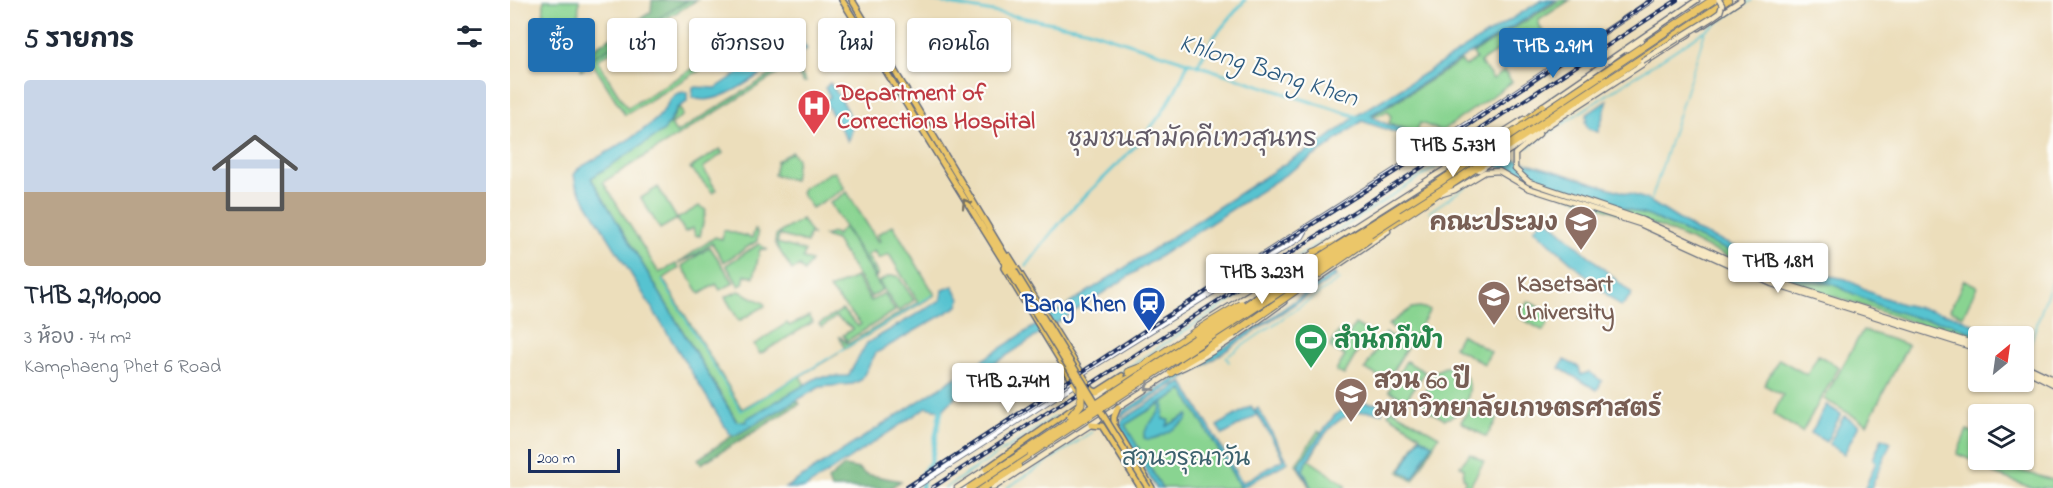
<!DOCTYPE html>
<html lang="th">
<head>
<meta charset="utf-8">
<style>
	:root { --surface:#fff; --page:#f6f6f7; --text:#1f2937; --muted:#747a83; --line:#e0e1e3; --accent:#1f6fb2 }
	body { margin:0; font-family:"Indie Flower","Playpen Sans Thai",sans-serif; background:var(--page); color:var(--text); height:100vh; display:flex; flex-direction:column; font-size:22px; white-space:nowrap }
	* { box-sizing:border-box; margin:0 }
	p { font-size:20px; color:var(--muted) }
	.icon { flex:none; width:33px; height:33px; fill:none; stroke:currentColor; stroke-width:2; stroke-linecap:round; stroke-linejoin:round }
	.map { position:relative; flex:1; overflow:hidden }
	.panel { display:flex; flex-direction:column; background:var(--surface); width:510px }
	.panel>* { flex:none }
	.guide { position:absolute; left:18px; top:18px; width:570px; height:54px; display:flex; gap:12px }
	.needle { width:39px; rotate:29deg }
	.controls { position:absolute; left:1458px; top:326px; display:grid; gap:12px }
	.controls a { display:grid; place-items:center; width:66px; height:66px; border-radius:6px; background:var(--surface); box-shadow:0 2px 4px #0004; font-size:30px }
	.scale { position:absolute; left:18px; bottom:15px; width:92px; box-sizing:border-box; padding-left:6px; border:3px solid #1b2f5e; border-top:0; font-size:16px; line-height:21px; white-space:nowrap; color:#1b2f5e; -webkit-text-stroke:4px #fdfcf7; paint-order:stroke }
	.price { position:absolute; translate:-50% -51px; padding:0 14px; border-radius:6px; background:#fff; color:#222; font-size:20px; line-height:39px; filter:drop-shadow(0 2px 3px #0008) }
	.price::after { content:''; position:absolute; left:50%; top:36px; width:18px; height:14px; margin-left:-9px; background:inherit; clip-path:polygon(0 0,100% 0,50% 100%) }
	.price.selected { background:var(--accent); color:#fff }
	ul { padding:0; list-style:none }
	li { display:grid; align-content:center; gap:12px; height:318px; padding:0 24px }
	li+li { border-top:2px solid var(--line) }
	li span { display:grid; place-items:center; height:186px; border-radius:6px; color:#555 }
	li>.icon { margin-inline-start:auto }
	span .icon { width:108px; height:108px; fill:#fffc; stroke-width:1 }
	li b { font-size:26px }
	h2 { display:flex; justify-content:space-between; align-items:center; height:72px; padding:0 24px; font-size:26px }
	.tag { padding:0 21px; border-radius:6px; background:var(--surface); box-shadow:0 2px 4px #0004; font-size:21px; line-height:54px }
	.tag.selected { background:var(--accent); color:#fff }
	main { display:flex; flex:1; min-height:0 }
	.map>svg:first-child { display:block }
	.green { fill:#89d491; stroke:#528278; stroke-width:1.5; fill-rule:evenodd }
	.forest { fill:#6eb67b; stroke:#44726c; stroke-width:1.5 }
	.water { fill:#57c3d0; stroke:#397997; stroke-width:1.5 }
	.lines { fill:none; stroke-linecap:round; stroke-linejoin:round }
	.stream { stroke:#57c3d0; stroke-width:1.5 }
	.canal { stroke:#57c3d0; stroke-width:3 }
	.river { stroke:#57c3d0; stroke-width:5 }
	.tertiary-casing { stroke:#646c7f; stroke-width:6 }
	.secondary-casing { stroke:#646c7f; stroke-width:7 }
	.primary-casing { stroke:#646c7f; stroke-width:8 }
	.trunk-casing { stroke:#646c7f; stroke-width:8 }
	.motorway-casing { stroke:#646c7f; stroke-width:9 }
	.tertiary { stroke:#fff; stroke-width:4 }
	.secondary { stroke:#f7e8c3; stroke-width:4.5 }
	.primary { stroke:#ebc669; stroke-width:5 }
	.trunk { stroke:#ebc669; stroke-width:6 }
	.motorway { stroke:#ebc669; stroke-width:7 }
	.rail-casing { stroke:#1b2f5e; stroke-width:4 }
	.rail { stroke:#fdfcf7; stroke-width:1.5; stroke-dasharray:4.5; stroke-linecap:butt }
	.secondary-bridge-casing { stroke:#646c7f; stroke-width:7; stroke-linecap:butt }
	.primary-bridge-casing { stroke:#646c7f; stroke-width:8; stroke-linecap:butt }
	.motorway-bridge-casing { stroke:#646c7f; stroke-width:9; stroke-linecap:butt }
	.secondary-bridge { stroke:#f7e8c3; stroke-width:4.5 }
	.primary-bridge { stroke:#ebc669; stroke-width:5 }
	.motorway-bridge { stroke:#ebc669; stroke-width:7 }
	.oneway { stroke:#797363 }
	.oneway2 { stroke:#898c90 }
	.labels { text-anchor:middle; stroke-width:4.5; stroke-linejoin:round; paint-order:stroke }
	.health-label { font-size:24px; font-weight:bold; fill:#be3a42; stroke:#fdfcf7; text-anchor:start }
	.education-label { font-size:24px; font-weight:bold; fill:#785e54; stroke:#fdfcf7; text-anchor:start }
	.transit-label { font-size:24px; font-weight:bold; fill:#164399; stroke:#fdfcf7; text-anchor:end }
	.leisure-label { font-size:24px; font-weight:bold; fill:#27864d; stroke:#fdfcf7; text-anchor:start }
	.park-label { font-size:24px; fill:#3c616d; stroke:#fdfcf7 }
	.water-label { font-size:26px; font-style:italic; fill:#2d5b80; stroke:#fdfcf7 }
	.neighbourhood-label { font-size:26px; fill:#645c68; stroke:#fdfcf7 }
</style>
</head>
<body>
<main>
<section class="panel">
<h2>5 รายการ<svg class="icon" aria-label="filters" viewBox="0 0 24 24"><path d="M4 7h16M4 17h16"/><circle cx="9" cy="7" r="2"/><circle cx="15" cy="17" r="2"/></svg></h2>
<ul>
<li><span style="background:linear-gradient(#c9d6e8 60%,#b9a48a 0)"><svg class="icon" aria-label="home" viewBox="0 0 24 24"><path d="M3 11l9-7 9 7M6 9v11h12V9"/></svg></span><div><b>THB 2,910,000</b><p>3 ห้อง · 74 m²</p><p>Kamphaeng Phet 6 Road</p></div></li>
</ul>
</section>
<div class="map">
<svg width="1543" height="488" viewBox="0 0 1543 488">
	<rect width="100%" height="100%" fill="#fdfcf7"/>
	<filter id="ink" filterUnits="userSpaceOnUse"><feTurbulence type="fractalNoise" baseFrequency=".0167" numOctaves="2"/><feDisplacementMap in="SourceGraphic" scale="12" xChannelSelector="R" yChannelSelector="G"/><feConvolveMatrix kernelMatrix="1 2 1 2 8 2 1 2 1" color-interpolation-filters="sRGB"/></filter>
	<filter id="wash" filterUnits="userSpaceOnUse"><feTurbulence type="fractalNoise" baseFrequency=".008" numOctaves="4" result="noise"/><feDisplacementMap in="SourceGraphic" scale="24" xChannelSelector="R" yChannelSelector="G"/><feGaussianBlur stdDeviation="1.35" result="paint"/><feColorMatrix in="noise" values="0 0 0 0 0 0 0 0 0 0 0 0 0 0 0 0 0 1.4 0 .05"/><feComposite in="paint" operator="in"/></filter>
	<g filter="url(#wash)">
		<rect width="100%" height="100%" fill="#ecdebb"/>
		<path class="green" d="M34,0H69L68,28L33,30Z
			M179,0H187L87,60L117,108L261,22L264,26L115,115L80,59Z
			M1050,0H1060L1029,20L1028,24L1046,50L1028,61L1011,36L970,62L983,79L994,71L1002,82L932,131L910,123L906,133L879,123L881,117L878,111L868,116L864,115L951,61L955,66L966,59L963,53Z
			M283,61L296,82H293L282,65L93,182L149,273L166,264L169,268L153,279L232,409L329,353L290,376L295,385L237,419L236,422L228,423L81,178L159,125L169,106L173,115L161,125L166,133Z
			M210,149L213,153L193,168L206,190L203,193L180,168Z
			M282,152L287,159L284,180L264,175L267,161Z
			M321,172H325L335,189L302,208L291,193L293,188Z
			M1038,184L1139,216L1283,279L1322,284L1410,319L1440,323L1470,336L1468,343L1266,278L1153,228L1037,189Z
			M148,187L167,219L189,206L196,210L190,236L185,235L183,228L175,232L167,219L150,229L131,198Z
			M337,192L368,242L370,241L367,235L383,225L425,295L335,349L329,336L338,344L408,302L379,254L369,259L364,251L357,255L368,274L366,277L320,203Z
			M292,219L302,235L299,234L297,243L269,235L267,243L295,251L293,259L301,261L294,272L290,266L282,270L265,243L266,235Z
			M334,227L372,290L361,297L326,240L314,236L324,233L326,236Z
			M245,229L248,233L247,241L214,262L202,243L187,254L168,263L205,237L212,239L214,230L242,238Z
			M249,244L258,250L250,249L244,277L235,275L233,284L229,286L216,265Z
			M200,247L224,283L210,290L206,284L190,294L172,266Z
			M379,276H388L404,300L388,311L369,282Z
			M346,277L361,301L374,293L385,311L337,341L333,335L343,329L326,317L312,327L309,324L332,310L348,326L351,324L319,289Z
			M1454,280L1467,286L1453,316L1440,310Z
			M229,291L254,303L255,306L229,321L215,297Z
			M1018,301L1042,315L1033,331L1009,317Z
			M910,307L920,310L903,339L878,325L902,308Z
			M299,316L303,322L250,354L244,345L277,323L279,326Z
			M845,324L859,332L834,375L826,371L835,356L820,347L828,332L837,337Z
			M1353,330L1398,345L1357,424L1314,399Z
			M876,333L898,346L877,381L855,369Z
			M951,334L981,352L974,364L944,347Z
			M1308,355L1329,367L1292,432L1263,414L1273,395L1254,385L1269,359L1297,375Z
			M896,361L915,372L896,400L879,391Z
			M935,367C974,369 960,416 934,419L915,409L912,399L926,371Z
			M673,390L731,488H652L614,425ZM653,406L651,416L657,420V426L675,416L677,420L654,433L634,435Z
			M963,402L988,418L976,437L951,422Z
			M881,409L929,436L903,481L889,472L910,435L878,414Z
			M1457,430L1468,435V456L1466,462L1447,454Z
			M808,431L814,435L799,460L836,485L835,488H800L786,464Z
			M960,454L974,461L959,488H952L956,480L953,478L954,468L950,466Z
			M1486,464L1543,480V488H1522L1482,473Z"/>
		<path class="forest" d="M142,0H179L81,59L83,63L71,71L70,57L141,12Z
			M287,400L290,404L191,464L188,459L222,436Z
			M334,466L349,469L355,474L391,481L380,488H321L318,480Z"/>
		<path class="water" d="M1032,0H1046L861,115C870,125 909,134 925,141C930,143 937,149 942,149C949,150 958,144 963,140C970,152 994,161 1008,160L1136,199L1187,231L1274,267L1336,279L1364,294L1392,304L1445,316L1489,336H1470L1440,323L1410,319L1372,307L1322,284L1283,279L1139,216L1038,184L1010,172H1001L954,149L939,159L913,142L852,121L815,149L482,365L463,379L432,411L417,407L295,488H275L784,158L808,145L849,114Z
			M286,34L297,49L289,53C261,61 211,112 182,97L183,87L206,88Z
			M320,83C332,101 350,121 338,141L315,102L320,96L315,88Z
			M177,92V102L167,108L154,131L81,178L226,421L236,422V419L308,377L338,376L357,343L431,300L433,290L443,286L450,299L448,306L366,353L351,380L343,384L310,387L224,436L219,433L66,185L64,175L68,169C89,156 137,132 151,114C160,103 159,92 177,92Z
			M1098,100L1088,132L1078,129L1075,121L1077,120L1076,115Z
			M1035,217L1122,294L1111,307L1024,229Z
			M824,273L826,276L687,370L610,417L613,411L756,321Z
			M1054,360L1069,367L1071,375L1079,372L1092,381L1087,390L1049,368Z
			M673,382L732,483L774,459L745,410L748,408L778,462L731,488L673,390L654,401L653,419L659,420L657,426L678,415L677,420C667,427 645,443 634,438C635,421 650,420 652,402L615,425L652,488H646L610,427L612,420Z
			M845,401L868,404L873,410L872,413C829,403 812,436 793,469L801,488L788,465L824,416Z
			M1316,405L1331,414L1316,442L1301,433Z
			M741,406L747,415L713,435L707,426Z
			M1334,416L1349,425L1334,454L1319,444Z
			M910,437L922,444L903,478L891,471Z
			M1372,438L1381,442L1361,488H1355L1366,462L1363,459Z"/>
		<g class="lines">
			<path class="stream" d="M1017,147L1242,0
				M1140,204L1195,32
				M919,212L970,177
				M152,280L231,411L423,295
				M1518,350L1543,277
				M719,362L716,357L830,279
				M605,376L938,159
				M435,488L545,417
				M497,488L582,432"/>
			<path class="canal" d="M418,0L575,29L848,117
				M687,66L703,38L735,0
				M516,266C533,244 551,219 572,199C617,155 654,124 678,63"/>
			<path class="river" d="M412,488L413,473L421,462L432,404"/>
		</g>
	</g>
	<g filter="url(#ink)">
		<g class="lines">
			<defs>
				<path id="tertiary" d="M698,294L707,284L968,117L1142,0
					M571,374L792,237L797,228
					M397,488L562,380
					M404,488L567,383"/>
				<path id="secondary" d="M1189,28L1231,0
					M1117,51L1132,41
					M1031,107L1187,0
					M1029,134L1005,154V169L1019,182L1132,220L1263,280L1468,345
					M969,170L1179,34
					M932,194L945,190L975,172L989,171L1018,188L1130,224L1262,284L1468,349
					M793,289L878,231
					M687,327L1014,119
					M1514,365L1543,379
					M1514,369L1543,384
					M571,407L604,384
					M447,488L479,467
					M483,488L661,373C703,355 737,329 774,302"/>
				<path id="primary" d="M332,0L500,272
					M342,0L504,270
					M499,256L582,390L587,392L612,376
					M494,268L570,393
					M608,407L604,417V425L642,488
					M581,425L592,426L631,488
					M476,469L568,405"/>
				<path id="trunk" d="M1012,124L1033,106
					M857,241L1218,0
					M804,252L825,245
					M699,345L746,310
					M661,373L678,360
					M602,387L624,376
					M474,488L508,466"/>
				<path id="motorway" d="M888,215L1093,78
					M675,362L723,334
					M619,372L632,367L685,332
					M467,488L518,455"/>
			</defs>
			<use href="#tertiary" class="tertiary-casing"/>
			<use href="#secondary" class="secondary-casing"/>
			<use href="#primary" class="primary-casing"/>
			<use href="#trunk" class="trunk-casing"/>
			<use href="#motorway" class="motorway-casing"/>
			<use href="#tertiary" class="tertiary"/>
			<use href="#secondary" class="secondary"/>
			<use href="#primary" class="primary"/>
			<use href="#trunk" class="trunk"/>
			<use href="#motorway" class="motorway"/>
			<defs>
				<path id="rail" d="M396,488L637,329L960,124L1141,0
					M422,488L1167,0"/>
			</defs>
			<use href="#rail" class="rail-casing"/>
			<use href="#rail" class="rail"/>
			<defs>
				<path id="secondary-bridge" d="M1132,61L1203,17L1210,12L1212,5L1209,0"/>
				<path id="primary-bridge" d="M504,270L638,488
					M500,272L584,408"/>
				<path id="motorway-bridge" d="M685,332L731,304
					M723,334L859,239
					M561,416L571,404V386
					M521,453L888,215
					M460,488L782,275L925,185L1203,0"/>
			</defs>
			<use href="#secondary-bridge" class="secondary-bridge-casing"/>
			<use href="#primary-bridge" class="primary-bridge-casing"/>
			<use href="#motorway-bridge" class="motorway-bridge-casing"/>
			<use href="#secondary-bridge" class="secondary-bridge"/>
			<use href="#primary-bridge" class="primary-bridge"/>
			<use href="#motorway-bridge" class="motorway-bridge"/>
		</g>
		<defs><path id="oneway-chevron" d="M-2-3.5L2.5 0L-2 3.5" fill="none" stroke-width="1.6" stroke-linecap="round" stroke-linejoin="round" transform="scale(1.5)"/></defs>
		<use class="oneway" href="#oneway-chevron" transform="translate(456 203) rotate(-121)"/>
		<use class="oneway2" href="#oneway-chevron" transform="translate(639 387) rotate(147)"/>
	</g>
	<defs>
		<symbol id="hospital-pin" viewBox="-11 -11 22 30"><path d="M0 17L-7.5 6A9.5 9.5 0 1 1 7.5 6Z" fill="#e0444e" stroke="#fdfcf7"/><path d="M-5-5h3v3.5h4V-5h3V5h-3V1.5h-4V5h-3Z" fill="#fff"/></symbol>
		<symbol id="university-pin" viewBox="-11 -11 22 30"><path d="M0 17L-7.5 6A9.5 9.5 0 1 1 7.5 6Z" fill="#8d6e63" stroke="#fdfcf7"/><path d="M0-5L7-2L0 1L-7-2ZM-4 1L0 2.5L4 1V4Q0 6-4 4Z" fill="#fff"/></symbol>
		<symbol id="station-pin" viewBox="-11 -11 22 30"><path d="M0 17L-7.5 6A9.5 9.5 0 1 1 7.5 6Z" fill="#1a4fb4" stroke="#fdfcf7"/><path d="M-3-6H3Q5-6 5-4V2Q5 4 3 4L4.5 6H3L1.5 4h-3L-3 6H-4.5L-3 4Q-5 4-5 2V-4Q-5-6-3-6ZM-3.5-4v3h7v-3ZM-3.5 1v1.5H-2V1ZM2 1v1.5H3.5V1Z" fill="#fff"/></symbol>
		<symbol id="stadium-pin" viewBox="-11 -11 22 30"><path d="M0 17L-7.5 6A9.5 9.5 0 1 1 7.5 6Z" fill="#2e9e5b" stroke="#fdfcf7"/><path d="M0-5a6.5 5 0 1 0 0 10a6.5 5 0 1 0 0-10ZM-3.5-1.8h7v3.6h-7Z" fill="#fff"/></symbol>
	</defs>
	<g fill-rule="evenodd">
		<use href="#hospital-pin" x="285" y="87" width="38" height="52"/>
		<use href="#university-pin" x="1052" y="203" width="38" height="52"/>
		<use href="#university-pin" x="965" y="278" width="38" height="52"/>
		<use href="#station-pin" x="620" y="284" width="38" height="52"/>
		<use href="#stadium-pin" x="782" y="321" width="38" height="52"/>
		<use href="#university-pin" x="822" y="375" width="38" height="52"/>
	</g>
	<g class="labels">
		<g class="health-label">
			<text x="327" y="100">Department of<tspan x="327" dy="28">Corrections Hospital</tspan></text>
		</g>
		<g class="education-label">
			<text x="1048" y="230" text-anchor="end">คณะประมง</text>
			<text x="1007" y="291">Kasetsart<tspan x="1007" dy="28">University</tspan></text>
			<text x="864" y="388">สวน 60 ปี<tspan x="864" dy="28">มหาวิทยาลัยเกษตรศาสตร์</tspan></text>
		</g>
		<g class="transit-label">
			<text x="616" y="311">Bang Khen</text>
		</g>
		<g class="leisure-label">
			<text x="824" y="348">สำนักกีฬา</text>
		</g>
		<g class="park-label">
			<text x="676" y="465">สวนวรุณาวัน</text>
		</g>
		<g class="water-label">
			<text transform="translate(759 69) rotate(18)" y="9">Khlong Bang Khen</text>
		</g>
		<g class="neighbourhood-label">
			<text x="682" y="146">ชุมชนสามัคคีเทวสุนทร</text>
		</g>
	</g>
</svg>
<div class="controls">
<a><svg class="needle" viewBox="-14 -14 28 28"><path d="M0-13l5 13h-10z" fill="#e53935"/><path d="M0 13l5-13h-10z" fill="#747a83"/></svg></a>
<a><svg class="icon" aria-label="layers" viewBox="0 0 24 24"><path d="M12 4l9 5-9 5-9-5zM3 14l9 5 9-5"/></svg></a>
</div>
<div class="scale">200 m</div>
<b class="price selected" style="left:1043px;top:79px">THB 2.91M</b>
<b class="price" style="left:943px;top:178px">THB 5.73M</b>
<b class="price" style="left:1268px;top:294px">THB 1.8M</b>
<b class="price" style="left:752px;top:305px">THB 3.23M</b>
<b class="price" style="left:498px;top:414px">THB 2.74M</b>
<div class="guide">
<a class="tag selected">ซื้อ</a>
<a class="tag">เช่า</a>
<a class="tag">ตัวกรอง</a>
<a class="tag">ใหม่</a>
<a class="tag">คอนโด</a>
</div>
</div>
</main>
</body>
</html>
